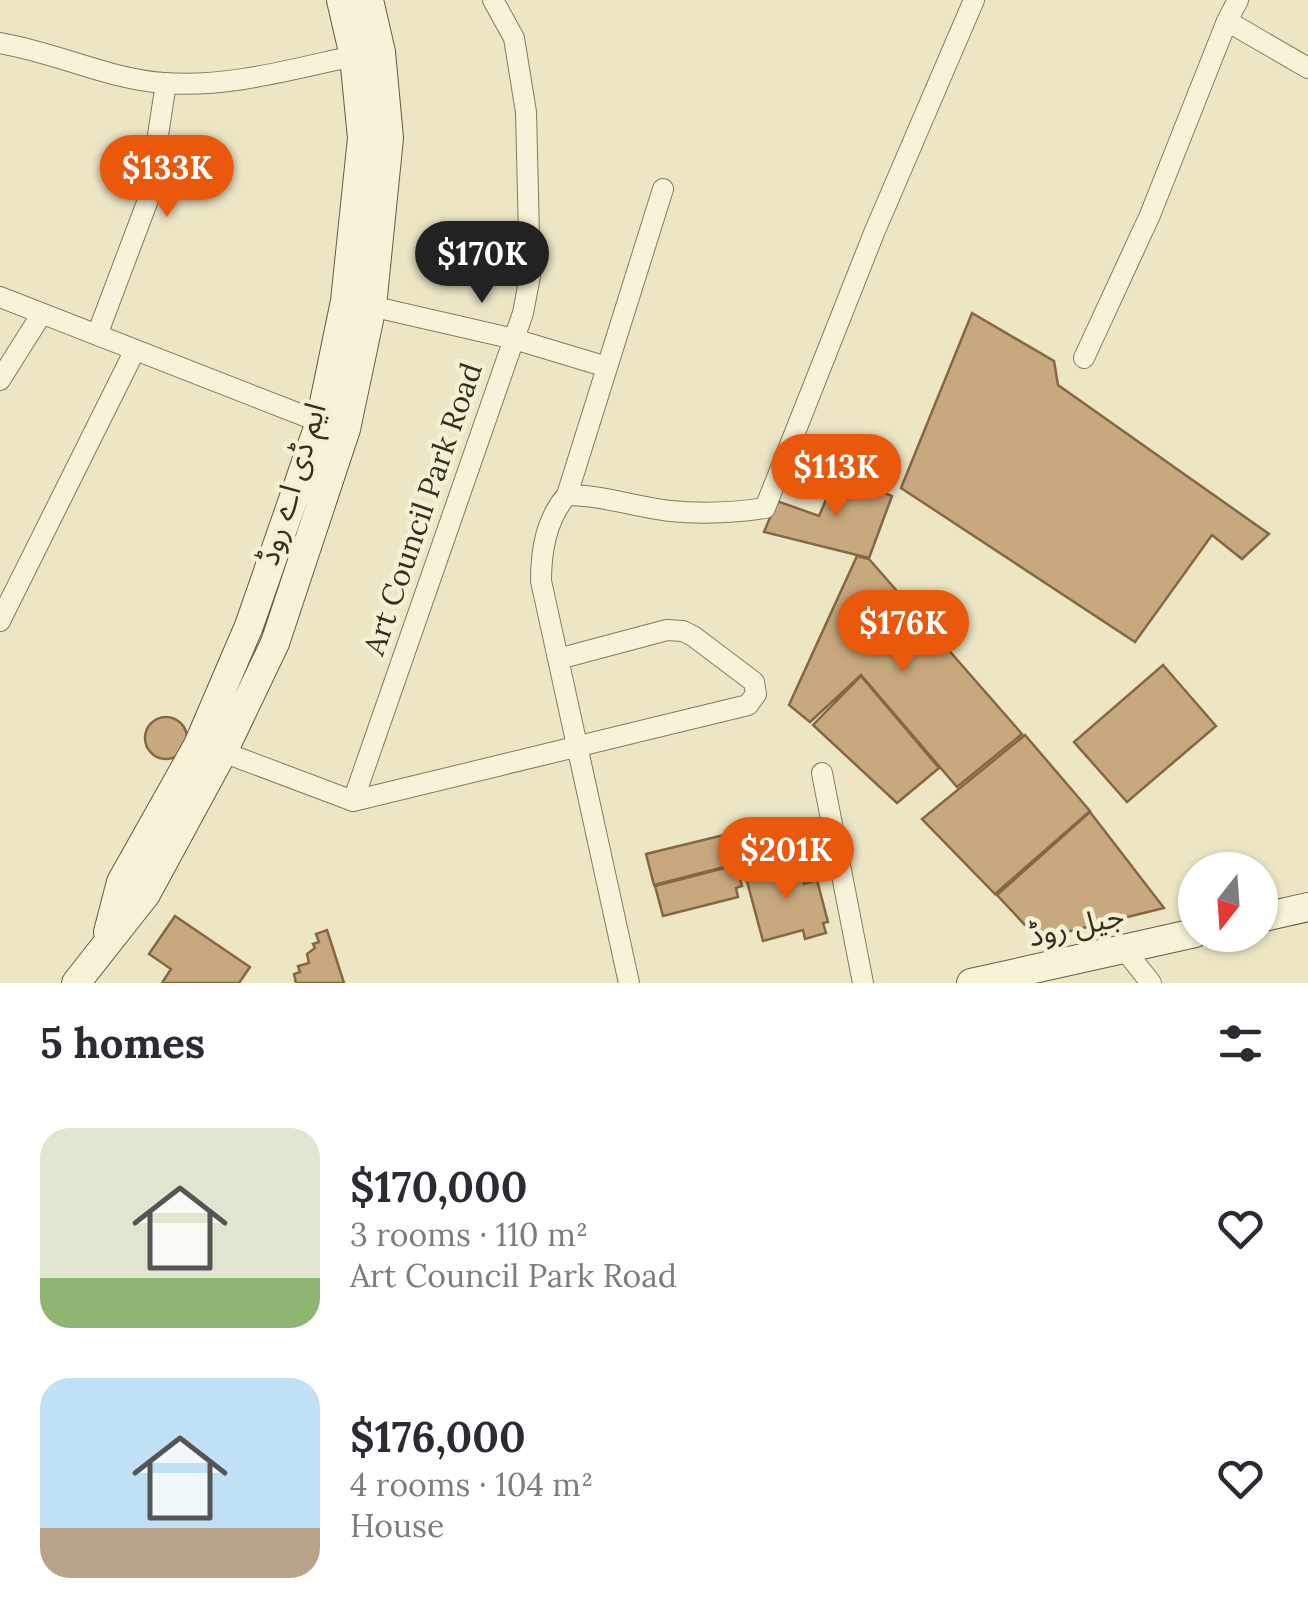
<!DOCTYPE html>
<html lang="en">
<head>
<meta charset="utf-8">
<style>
	:root { --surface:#fff; --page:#f7f7f7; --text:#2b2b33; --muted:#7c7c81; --accent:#ea580c }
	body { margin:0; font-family:Lora,"Noto Sans Arabic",serif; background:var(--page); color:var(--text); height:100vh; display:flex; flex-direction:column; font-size:38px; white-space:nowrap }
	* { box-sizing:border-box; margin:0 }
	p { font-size:32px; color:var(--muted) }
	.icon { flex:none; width:55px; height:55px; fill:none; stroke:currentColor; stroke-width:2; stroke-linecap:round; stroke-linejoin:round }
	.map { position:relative; height:983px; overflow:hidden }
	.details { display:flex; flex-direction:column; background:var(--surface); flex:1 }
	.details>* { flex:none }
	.needle { width:65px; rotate:197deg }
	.fabs { position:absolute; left:1178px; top:852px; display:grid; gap:20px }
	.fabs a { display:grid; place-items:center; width:100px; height:100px; border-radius:50%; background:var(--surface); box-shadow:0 2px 8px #0004; font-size:50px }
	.price { position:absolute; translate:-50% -85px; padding:0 22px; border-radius:35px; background:var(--accent); color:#fff; font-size:32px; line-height:65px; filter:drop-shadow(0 2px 5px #0008) }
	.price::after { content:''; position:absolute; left:50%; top:60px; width:30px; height:22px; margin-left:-15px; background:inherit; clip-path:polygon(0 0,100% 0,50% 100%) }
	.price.on { background:#222; color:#fff }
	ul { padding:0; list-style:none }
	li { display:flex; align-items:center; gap:30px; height:250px; padding:0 40px }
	li span { display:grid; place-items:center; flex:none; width:280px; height:200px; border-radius:30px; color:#555 }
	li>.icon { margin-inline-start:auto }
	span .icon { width:120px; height:120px; fill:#fffc; stroke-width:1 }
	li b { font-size:42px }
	h2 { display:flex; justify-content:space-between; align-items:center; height:120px; padding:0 40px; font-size:42px }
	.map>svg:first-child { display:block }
	.building { fill:#c8a87d; stroke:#846743; stroke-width:2.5 }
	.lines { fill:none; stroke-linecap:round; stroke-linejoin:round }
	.minor-casing { stroke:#86795c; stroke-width:22 }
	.secondary-casing { stroke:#685a3f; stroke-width:30 }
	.minor { stroke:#f7f3d8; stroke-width:20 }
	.secondary { stroke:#f7f3d8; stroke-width:28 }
	.labels { text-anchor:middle; stroke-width:9; stroke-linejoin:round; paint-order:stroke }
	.street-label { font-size:30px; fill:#372e1f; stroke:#f4f0d4 }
</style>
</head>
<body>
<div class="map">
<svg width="1308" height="983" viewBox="0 0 1308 983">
	<rect width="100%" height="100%" fill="#ece6c5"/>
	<path class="building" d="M972,313L1054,361L1058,385L1269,534L1242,559L1212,535L1135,642L901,488Z
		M837,474L892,496L869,558L764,532L777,501L819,516Z
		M857,556L869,559L1022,734L957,787L861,675L810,722L789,705Z
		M1163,665L1216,726L1127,802L1074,742Z
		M861,676L939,768L897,803L813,725Z
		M145 738a21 21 0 1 1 42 0a21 21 0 1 1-42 0Z
		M1025,735L1090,811L995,894L922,819Z
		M1090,812L1164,908L1038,939L997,895Z
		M728,834L736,864L654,885L646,854Z
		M798,860L804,884L817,880L828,922L823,923L826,933L805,939L803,930L763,941L745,874Z
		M736,865L742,886L736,888L738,897L663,916L655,886Z
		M175,916L250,967L239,983H162L171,969L149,954Z
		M327,930L344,983H296L294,974L300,972L298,966L309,963L307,954L315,948L313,944L319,942L316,934Z"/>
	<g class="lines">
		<defs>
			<path id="minor" d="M1227,21L1308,68
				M0,43C55,52 108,79 164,83C227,88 293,69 354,56
				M0,297L320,422
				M362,304L514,339L607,367
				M97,335L148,200L166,83
				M1084,358L1150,215L1227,21L1238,0
				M0,380L41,315
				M567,495L663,189
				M0,621L135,350
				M223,752L353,801L748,705L756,694L754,682L693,636L683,631L667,630L558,659
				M822,773L863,983
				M353,801L523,313L530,276L526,112L514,38L493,0
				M1124,949L1151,983
				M629,983L541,581C541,550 546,519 567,495C602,495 635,507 670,511C702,514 733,513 765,508L874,233L974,0"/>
			<path id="secondary" d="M1260,918L1308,907
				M108,932L121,882L198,745L249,626L320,422L345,301L362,138L354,56L341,0
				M76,983L146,894L223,752L275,643L346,429L372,306L389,138L381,52L369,0
				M971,983L1195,933"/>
		</defs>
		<use href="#minor" class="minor-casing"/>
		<use href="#secondary" class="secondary-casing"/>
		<use href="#minor" class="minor"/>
		<use href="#secondary" class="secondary"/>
	</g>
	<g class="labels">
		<g class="street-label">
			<text transform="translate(292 484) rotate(-73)" y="10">ایم ڈی اے روڈ</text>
			<text transform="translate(423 509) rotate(-71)" y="10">Art Council Park Road</text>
			<text transform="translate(1076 926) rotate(-13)" y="10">جیل روڈ</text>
		</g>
	</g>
</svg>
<div class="fabs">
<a><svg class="needle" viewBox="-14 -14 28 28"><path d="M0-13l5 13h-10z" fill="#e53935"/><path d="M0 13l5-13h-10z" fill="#7c7c81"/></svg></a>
</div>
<b class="price" style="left:167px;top:220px">$133K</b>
<b class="price on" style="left:482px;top:306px">$170K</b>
<b class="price" style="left:836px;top:519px">$113K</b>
<b class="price" style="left:903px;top:675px">$176K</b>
<b class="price" style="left:786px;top:902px">$201K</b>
</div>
<section class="details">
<h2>5 homes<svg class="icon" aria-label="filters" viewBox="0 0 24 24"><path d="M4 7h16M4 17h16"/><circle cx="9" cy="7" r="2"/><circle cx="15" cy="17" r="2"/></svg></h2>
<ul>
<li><span style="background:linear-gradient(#dfe7d0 75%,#8fb573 0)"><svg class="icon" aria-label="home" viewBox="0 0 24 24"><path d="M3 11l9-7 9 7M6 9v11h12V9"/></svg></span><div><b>$170,000</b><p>3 rooms · 110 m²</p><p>Art Council Park Road</p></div><svg class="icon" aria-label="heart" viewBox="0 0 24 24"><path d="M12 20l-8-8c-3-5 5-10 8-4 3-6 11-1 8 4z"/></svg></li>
<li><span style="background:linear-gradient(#bfe0f5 75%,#b9a48a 0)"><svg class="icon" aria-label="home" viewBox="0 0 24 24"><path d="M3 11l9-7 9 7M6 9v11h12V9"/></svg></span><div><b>$176,000</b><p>4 rooms · 104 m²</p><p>House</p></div><svg class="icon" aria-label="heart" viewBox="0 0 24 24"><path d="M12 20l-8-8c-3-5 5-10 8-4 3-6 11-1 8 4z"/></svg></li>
</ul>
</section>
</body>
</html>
